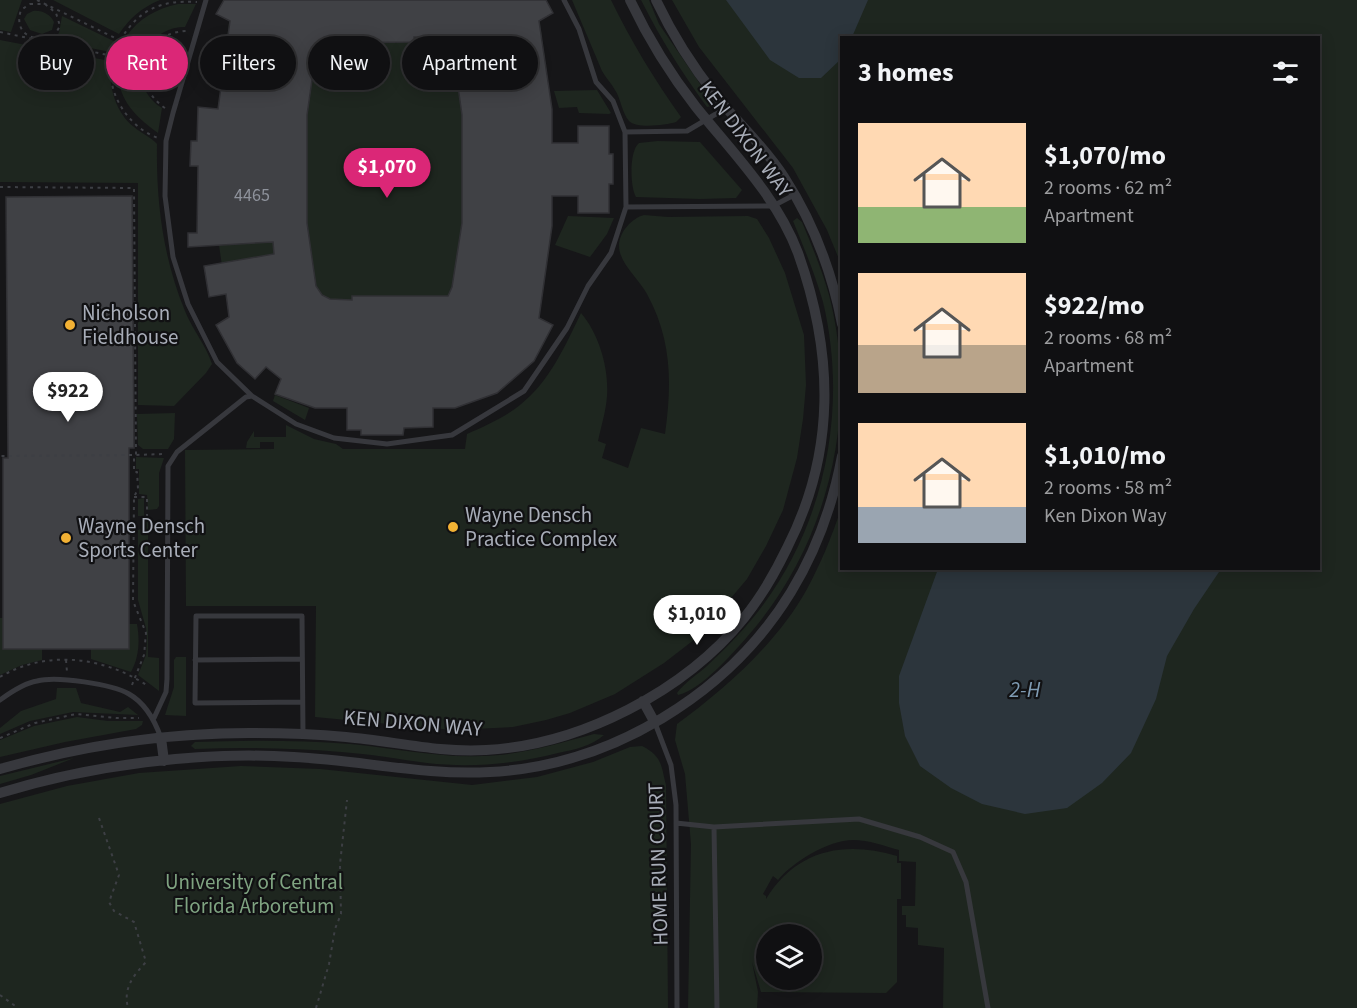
<!DOCTYPE html>
<html lang="en">
<head>
<meta charset="utf-8">
<style>
	:root { --surface:#101012; --page:#19191b; --text:#f1f3f6; --muted:#9c9d9f; --line:#303032; --accent:#db2777 }
	body { margin:0; font-family:"Source Sans 3",sans-serif; background:var(--page); color:var(--text); height:100vh; display:flex; flex-direction:column; font-size:22px; white-space:nowrap }
	* { box-sizing:border-box; margin:0 }
	p { font-size:20px; color:var(--muted) }
	.icon { flex:none; width:33px; height:33px; fill:none; stroke:currentColor; stroke-width:2; stroke-linecap:round; stroke-linejoin:round }
	.map { position:relative; flex:1; overflow:hidden }
	.sheet { position:absolute; left:840px; top:36px; width:480px; height:534px; display:flex; flex-direction:column; background:var(--surface); border-radius:0px; box-shadow:0 3px 15px #0003,0 0 0 2px var(--line) }
	.sheet>* { flex:none }
	.top-card { position:absolute; left:18px; top:36px; width:570px; height:54px; display:flex; gap:12px }
	.buttons { position:absolute; left:756px; top:924px; display:grid; gap:12px }
	.buttons a { display:grid; place-items:center; width:66px; height:66px; border-radius:50%; background:var(--surface); box-shadow:0 3px 15px #0003,0 0 0 2px var(--line); font-size:30px }
	.price { position:absolute; translate:-50% -51px; padding:0 14px; border-radius:21px; background:#fff; color:#222; font-size:20px; line-height:39px; filter:drop-shadow(0 2px 3px #0008) }
	.price::after { content:''; position:absolute; left:50%; top:36px; width:18px; height:14px; margin-left:-9px; background:inherit; clip-path:polygon(0 0,100% 0,50% 100%) }
	.price.selected { background:var(--accent); color:#fff }
	ul { padding:0; list-style:none }
	li { display:flex; align-items:center; gap:18px; height:150px; padding:0 18px }
	li span { display:grid; place-items:center; flex:none; width:168px; height:120px; border-radius:0px; color:#555 }
	li>.icon { margin-inline-start:auto }
	span .icon { width:72px; height:72px; fill:#fffc; stroke-width:1 }
	li b { font-size:26px }
	h2 { display:flex; justify-content:space-between; align-items:center; height:72px; padding:0 18px; font-size:26px }
	.pill { padding:0 21px; border-radius:27px; background:var(--surface); box-shadow:0 3px 15px #0003,0 0 0 2px var(--line); font-size:21px; line-height:54px }
	.pill.selected { background:var(--accent); color:#fff }
	.map>svg:first-child { display:block }
	.green { fill:#1e261f; fill-rule:evenodd }
	.water { fill:#2c353c }
	.building { fill:#404145; stroke:#303034; stroke-width:1.5; fill-rule:evenodd }
	.lines { fill:none; stroke-linecap:round; stroke-linejoin:round }
	.path { stroke:#3d3f44; stroke-width:2; stroke-dasharray:3 4.5; stroke-linecap:butt }
	.lane { stroke:#37383d; stroke-width:5 }
	.street { stroke:#37383d; stroke-width:10 }
	.poi-dot { fill:#f2b134; stroke:#111113; stroke-width:2 }
	.labels { text-anchor:middle; stroke-width:4.5; stroke-linejoin:round; paint-order:stroke }
	.number-label { font-size:18px; fill:#8e929b }
	.street-label { font-size:21px; fill:#a8adb8; stroke:#111113 }
	.poi-label { font-size:21px; fill:#a8adb8; stroke:#111113; text-anchor:start }
	.park-label { font-size:21px; fill:#7fa381; stroke:#111113 }
	.water-label { font-size:22px; font-style:italic; fill:#7f9bb3; stroke:#111113 }
</style>
</head>
<body>
<div class="map">
<svg width="1357" height="1008" viewBox="0 0 1357 1008">
	<rect width="100%" height="100%" fill="#161618"/>
	<path class="green" d="M0,0H22L11,32L0,30Z
		M53,0H160C141,8 130,18 119,34Z
		M242,0H527L540,24L552,109L433,393V427L404,428L403,435H361V428L347,430V393H319L279,378L249,352L229,315L217,231H197L198,167L190,166L191,141L197,140L198,107L218,109L229,22Z
		M572,0H611C631,41 654,79 681,117L676,122C666,125 637,129 629,121C622,113 621,99 615,90C611,83 606,78 602,71Z
		M641,0H649L659,24L713,103L712,106L707,107C682,73 660,38 641,0Z
		M672,0H1357V1008H943L944,948L918,945V928L906,927V915H902V906H915L916,862L899,861V850C884,846 869,840 853,840C828,840 793,862 778,880L773,876L763,894L766,896V899C796,850 844,840 897,856V863H901V899H897V982L886,993L761,992L752,962L758,992L757,1008H688L691,844L685,774L675,740L677,724C725,689 778,642 807,589C821,563 832,536 841,509L842,568H1318V38H842L841,264L827,230L793,168L699,47ZM766,934H812V980H766Z
		M178,4H196L185,27C169,27 157,34 147,47L126,37C139,18 156,9 178,4Z
		M33,11C42,10 50,14 54,22L52,30L42,34L30,30L24,19L27,14Z
		M62,16L128,48L126,55L49,40L59,33Z
		M0,40L110,61C109,85 114,111 134,127C141,133 151,137 157,144C156,201 163,258 185,311C192,329 206,345 212,364L206,373L174,406L138,405V183L0,182Z
		M117,64L139,68C141,85 147,99 162,108L158,133C132,114 117,98 117,64Z
		M597,90L611,113L609,114L579,113L577,107L559,108L554,91Z
		M658,141L700,142L742,190L736,198L700,199L636,197C630,187 629,151 639,143Z
		M644,215L668,217L748,216L757,219L769,238L785,273L804,335L806,385L803,419L797,458L783,510L766,546L747,579L699,636L664,663L615,694L570,713L546,720L513,727L453,730L315,717L316,606H186L185,450L274,449V442H260V448H246L247,442L254,431V437H286V425L314,439L336,444L343,449H465L467,434C485,426 504,418 520,405C550,381 565,346 581,313C599,334 609,368 607,396C606,411 601,427 598,441L606,444L602,458L628,468L641,428L665,434C672,383 672,340 647,294C639,279 619,263 619,246C619,232 632,218 644,215Z
		M568,216L614,218L607,234L590,257L555,245Z
		M797,218L802,222C812,246 822,270 829,295C860,414 828,545 747,637C732,654 701,690 678,695L677,693C685,682 697,675 707,666C727,647 746,628 763,605C826,520 848,406 823,302C815,274 804,248 793,221Z
		M275,395L309,408L305,420L273,401Z
		M175,413L174,439L168,449H143L138,445L137,414Z
		M136,457L164,458L159,473V506L157,509L148,510L147,495L139,494V469H136Z
		M144,498V521L148,522V657L159,658V691L138,675L146,655L147,640L146,628L138,600V530L141,529V516H138V499Z
		M0,618H3L42,649V660L22,665L0,675Z
		M129,624H137C140,641 139,657 131,672L91,659V649L129,648Z
		M176,657H186V716L165,715L174,687V660Z
		M57,688H76L81,703L120,712L128,707L138,715L73,712L30,721L0,734V728L21,711L56,699Z
		M77,717L108,721H143L142,725L136,729L65,742L0,757V740L34,726Z
		M594,734L604,735C592,746 573,750 558,753C515,764 471,768 427,763C398,759 370,754 341,752C293,748 244,747 195,749L191,746L195,742C247,740 299,740 350,744C394,748 438,758 482,756C521,755 556,744 594,734Z
		M642,746C662,756 661,765 666,785L668,1008H0V804L67,786L139,773L241,766L320,769L472,785L537,777L593,762L630,747Z
		M74,758L31,775L0,784V776Z"/>
	<path class="water" d="M726,0H868L852,37L842,38L841,59L821,78H799L770,60Z
		M938,569V568L1221,569L1194,609L1167,656L1156,699L1131,753L1102,783L1067,808L1025,814L982,804L951,788L920,766L905,736L899,703V676Z"/>
	<path class="building" d="M224,0H546L553,13L539,21L552,109V143H578V126H609V154H613V184H609V213H578V196H552V226L539,318L553,325L534,361L497,393L455,408H433V427L404,428L403,435H361V430H347V408H315L275,394L281,379L266,367L255,379L237,363L216,325L229,317L226,294L209,297L204,266L274,254L273,242L188,247V233H197L198,166H190L191,141H197L198,107L218,109L230,21L216,14ZM414,37H436L446,42L453,51L462,115V223L452,287L448,296H352V300L330,299L322,295L316,286L307,223V115L316,52L321,43L414,42Z
		M132,196L134,448H129V649H3V458H8L6,197Z"/>
	<g class="lines">
		<path class="path" d="M37,0L148,54
			M30,4H45L56,13L60,26L54,36C34,43 13,34 21,10Z
			M0,32L145,63
			M120,40C140,9 160,0 197,2
			M113,56C113,62 111,69 111,75C112,102 133,129 158,138
			M165,108C128,83 143,31 188,31
			M0,187L134,188L136,455L0,456
			M134,497H147V519
			M66,660L67,672
			M0,677C47,649 105,657 148,686
			M132,685L144,655L146,633L133,601L134,497L138,489L137,472H134V458L136,455L163,454
			M0,738L35,723L76,714L116,718H139
			M99,818L119,875L109,902L114,911L134,922L146,962C133,976 123,988 128,1008
			M0,995L18,1008
			M316,1008L329,964L335,929L341,914L340,864L347,800"/>
		<path class="lane" d="M206,0L173,113L166,141L165,196L173,257L188,304L217,362L252,396L296,424L334,438L387,444L452,435L524,391L567,328L588,286L611,253L626,207L625,132L613,101L596,82L579,29L564,0
			M625,132L687,131L726,108
			M626,207L773,206L794,195
			M195,660L302,659
			M0,700C11,692 24,683 37,681C57,676 112,684 129,694C145,703 155,721 161,738
			M302,702L195,703L196,616H302L303,735
			M154,718L166,692L167,679L168,466L177,452L246,397L252,396
			M655,723L671,765L676,805L677,1008
			M676,823L714,827
			M717,1008L714,827L859,819L920,837L953,852L966,882L988,1008"/>
		<path class="street" d="M656,0C672,34 693,67 716,96C738,123 765,147 784,177C813,222 832,272 842,324
			M643,701L655,723
			M161,738L164,761
			M0,769C80,746 165,733 249,733C281,733 314,734 346,737C393,741 439,753 486,750C581,745 685,691 744,618C761,597 775,573 787,548C836,452 834,354 798,253C777,197 733,153 696,107C671,75 648,38 630,0
			M0,793C91,765 199,751 294,757C360,760 424,776 490,772C610,766 728,695 791,592C816,551 833,504 842,456"/>
	</g>
	<g class="poi-dot">
		<circle cx="70" cy="325" r="6"/>
		<circle cx="453" cy="527" r="6"/>
		<circle cx="66" cy="538" r="6"/>
	</g>
	<g class="labels">
		<g class="number-label">
			<text x="252" y="201">4465</text>
		</g>
		<g class="street-label">
			<text transform="translate(746 139) rotate(53)" y="7">KEN DIXON WAY</text>
			<text transform="translate(413 723) rotate(5)" y="7">KEN DIXON WAY</text>
			<text transform="translate(658 864) rotate(-92)" y="7">HOME RUN COURT</text>
		</g>
		<g class="poi-label">
			<text x="82" y="320">Nicholson<tspan x="82" dy="24">Fieldhouse</tspan></text>
			<text x="465" y="522">Wayne Densch<tspan x="465" dy="24">Practice Complex</tspan></text>
			<text x="78" y="533">Wayne Densch<tspan x="78" dy="24">Sports Center</tspan></text>
		</g>
		<g class="park-label">
			<text x="254" y="889">University of Central<tspan x="254" dy="24">Florida Arboretum</tspan></text>
		</g>
		<g class="water-label">
			<text x="1025" y="697">2-H</text>
		</g>
	</g>
</svg>
<div class="buttons">
<a><svg class="icon" aria-label="layers" viewBox="0 0 24 24"><path d="M12 4l9 5-9 5-9-5zM3 14l9 5 9-5"/></svg></a>
</div>
<b class="price selected" style="left:387px;top:199px">$1,070</b>
<b class="price" style="left:68px;top:423px">$922</b>
<b class="price" style="left:697px;top:646px">$1,010</b>
<div class="top-card">
<a class="pill">Buy</a>
<a class="pill selected">Rent</a>
<a class="pill">Filters</a>
<a class="pill">New</a>
<a class="pill">Apartment</a>
</div>
<section class="sheet">
<h2>3 homes<svg class="icon" aria-label="filters" viewBox="0 0 24 24"><path d="M4 7h16M4 17h16"/><circle cx="9" cy="7" r="2"/><circle cx="15" cy="17" r="2"/></svg></h2>
<ul>
<li><span style="background:linear-gradient(#ffd9b3 70%,#8fb573 0)"><svg class="icon" aria-label="home" viewBox="0 0 24 24"><path d="M3 11l9-7 9 7M6 9v11h12V9"/></svg></span><div><b>$1,070/mo</b><p>2 rooms · 62 m²</p><p>Apartment</p></div></li>
<li><span style="background:linear-gradient(#ffd9b3 60%,#b9a48a 0)"><svg class="icon" aria-label="home" viewBox="0 0 24 24"><path d="M3 11l9-7 9 7M6 9v11h12V9"/></svg></span><div><b>$922/mo</b><p>2 rooms · 68 m²</p><p>Apartment</p></div></li>
<li><span style="background:linear-gradient(#ffd9b3 70%,#9aa5b1 0)"><svg class="icon" aria-label="home" viewBox="0 0 24 24"><path d="M3 11l9-7 9 7M6 9v11h12V9"/></svg></span><div><b>$1,010/mo</b><p>2 rooms · 58 m²</p><p>Ken Dixon Way</p></div></li>
</ul>
</section>
</div>
</body>
</html>
